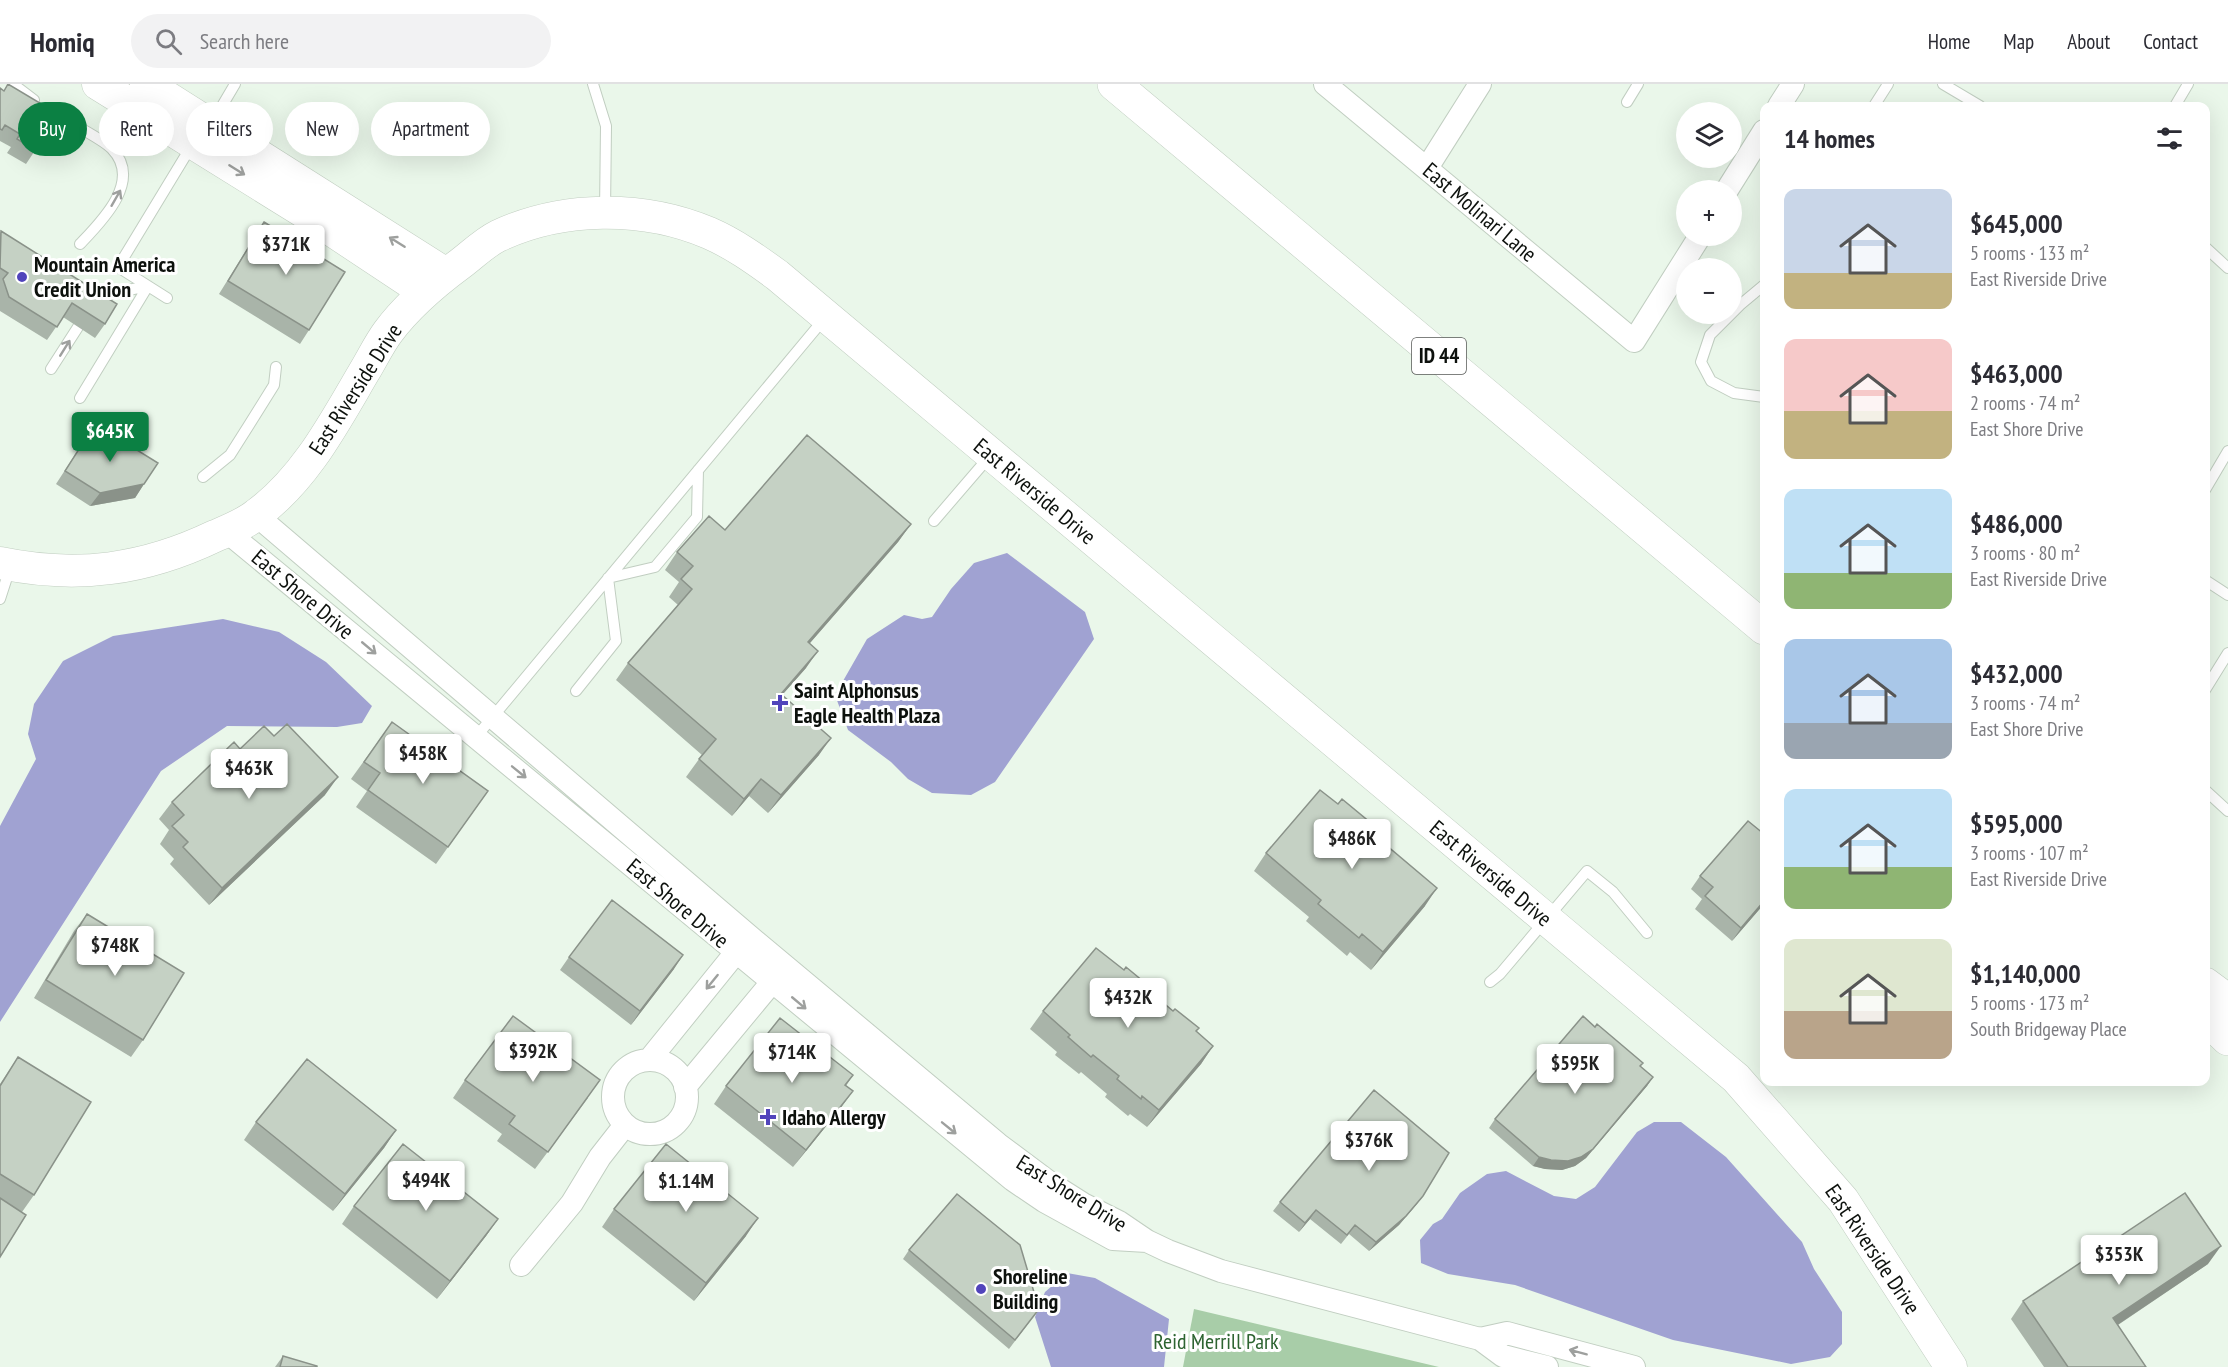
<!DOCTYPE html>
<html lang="en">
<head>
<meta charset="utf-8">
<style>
	:root { --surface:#fff; --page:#f2f2f3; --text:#2b2b33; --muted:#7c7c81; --line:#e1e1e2; --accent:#0b8043 }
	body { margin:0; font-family:"PT Sans Narrow",sans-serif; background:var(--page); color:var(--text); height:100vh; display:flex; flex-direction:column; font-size:22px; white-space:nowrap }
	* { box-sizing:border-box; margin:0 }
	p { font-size:20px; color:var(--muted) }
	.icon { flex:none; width:33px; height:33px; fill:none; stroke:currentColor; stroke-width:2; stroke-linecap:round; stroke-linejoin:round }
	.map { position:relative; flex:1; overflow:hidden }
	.details { position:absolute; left:1760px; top:18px; width:450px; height:984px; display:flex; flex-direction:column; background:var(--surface); border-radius:12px; box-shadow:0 6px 24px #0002 }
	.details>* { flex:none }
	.hud { position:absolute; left:18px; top:18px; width:570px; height:54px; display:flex; gap:12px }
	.controls { position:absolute; left:1676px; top:18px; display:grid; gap:12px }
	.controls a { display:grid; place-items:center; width:66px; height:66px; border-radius:50%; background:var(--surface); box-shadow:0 6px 24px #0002; font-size:30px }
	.price { position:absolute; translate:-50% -51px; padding:0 14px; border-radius:6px; background:#fff; color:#222; font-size:20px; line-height:39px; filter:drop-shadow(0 2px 3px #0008) }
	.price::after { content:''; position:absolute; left:50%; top:36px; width:18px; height:14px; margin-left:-9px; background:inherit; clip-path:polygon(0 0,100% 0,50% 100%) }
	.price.selected { background:var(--accent); color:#fff }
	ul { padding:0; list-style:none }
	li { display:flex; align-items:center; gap:18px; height:150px; padding:0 24px }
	li span { display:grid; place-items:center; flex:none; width:168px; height:120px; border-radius:12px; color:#555 }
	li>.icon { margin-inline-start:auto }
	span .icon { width:72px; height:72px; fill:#fffc; stroke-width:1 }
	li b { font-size:26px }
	h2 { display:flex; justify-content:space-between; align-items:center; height:72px; padding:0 24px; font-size:26px }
	.pill { padding:0 21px; border-radius:27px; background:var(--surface); box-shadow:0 6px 24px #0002; font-size:21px; line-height:54px }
	.pill.selected { background:var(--accent); color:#fff }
	header { display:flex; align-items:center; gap:36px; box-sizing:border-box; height:84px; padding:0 30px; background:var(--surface); border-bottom:2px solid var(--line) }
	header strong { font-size:28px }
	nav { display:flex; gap:33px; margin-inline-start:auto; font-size:21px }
	.search { width:420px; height:54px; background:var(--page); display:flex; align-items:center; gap:15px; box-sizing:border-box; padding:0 21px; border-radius:33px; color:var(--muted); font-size:22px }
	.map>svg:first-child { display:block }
	.green { fill:#a8cda8 }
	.water { fill:#a0a2d2 }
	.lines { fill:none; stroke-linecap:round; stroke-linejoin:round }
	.lane-casing { stroke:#c1cec1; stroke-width:12 }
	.street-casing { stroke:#c1cec1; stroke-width:24 }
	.secondary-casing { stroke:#c1cec1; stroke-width:33 }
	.highway-casing { stroke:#c1cec1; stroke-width:34 }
	.lane { stroke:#fff; stroke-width:10 }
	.street { stroke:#fff; stroke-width:22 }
	.secondary { stroke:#fff; stroke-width:32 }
	.highway { stroke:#fff; stroke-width:33 }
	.wall { fill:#a9b4a9 }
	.shaded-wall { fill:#8a9289 }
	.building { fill:#c5d1c4; stroke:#8a9289; stroke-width:1.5 }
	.oneway { stroke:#9ea09e }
	.poi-dot { fill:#5144bb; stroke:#fff; stroke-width:2 }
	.labels { text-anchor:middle; stroke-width:6; stroke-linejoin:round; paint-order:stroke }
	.shield { fill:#fff; stroke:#565856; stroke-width:1.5 }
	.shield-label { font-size:21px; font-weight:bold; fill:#0d110d }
	.street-label { font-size:22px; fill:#0d110d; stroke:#fff }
	.poi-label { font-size:22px; font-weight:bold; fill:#0d110d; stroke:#fff; text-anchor:start }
	.park-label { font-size:22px; fill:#2d6431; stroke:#fff }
</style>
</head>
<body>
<header>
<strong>Homiq</strong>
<div class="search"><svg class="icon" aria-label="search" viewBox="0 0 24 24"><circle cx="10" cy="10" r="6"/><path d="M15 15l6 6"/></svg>Search here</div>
<nav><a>Home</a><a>Map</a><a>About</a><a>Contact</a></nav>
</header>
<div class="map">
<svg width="2228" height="1283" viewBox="0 0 2228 1283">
	<rect width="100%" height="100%" fill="#eaf7ea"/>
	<path class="green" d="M1194,1225L1439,1283H1183Z"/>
	<path class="water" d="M1007,469L1085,528L1094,555L995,698L971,711L932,709L908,695L891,678L848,646L835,611L867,555L904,531L922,535L932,533L951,505L974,479Z
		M223,535L279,548L326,578L372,622L362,639L337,643L227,642L161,687L0,938V742L36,675L28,650L34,620L63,577L113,552Z
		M1654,1038H1681L1726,1073L1802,1158L1814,1185L1842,1228V1260L1830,1273L1791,1280L1673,1256L1515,1201L1448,1190L1421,1179L1420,1156L1433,1140L1442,1135L1460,1109L1487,1090L1506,1087L1554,1112L1576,1115L1595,1103L1637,1048Z
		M1067,1189L1095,1194L1169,1235L1164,1283H1051L1035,1233L1045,1208Z"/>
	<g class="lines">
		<defs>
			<path id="lane" d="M13,0L34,16
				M593,0L606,42L605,128
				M1943,0L1980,22
				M1627,18L1638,0
				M1874,22L1888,0
				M2175,22L2188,0
				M57,31C70,39 103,55 112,65C143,97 101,138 80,160
				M212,39L235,0
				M2205,163L2228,184
				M1764,201L1740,221L1710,251L1701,278L1711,297L1734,309L1764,313
				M167,214L118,183L192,61
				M93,220L99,212L148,202
				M51,285L78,243
				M80,314L148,202
				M203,393L230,371L249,341L274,301L276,283
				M2205,406L2228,367
				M934,437L989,373
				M2205,496L2228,511
				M0,515L10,484
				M2205,606L2228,569
				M576,607L616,557L608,494L655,483L697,433L698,386
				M476,653L824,235
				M2205,706L2228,727
				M1490,898L1500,890L1587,787L1613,808L1647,849"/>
			<path id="street" d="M1325,0L1634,257L1700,152
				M1779,22L1793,0
				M1427,84L1480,0
				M1727,106L1764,47
				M226,447L1013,1096L1044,1117L1113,1155L1147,1157L1119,1138L1083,1120L1053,1101L998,1060L749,852L256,431
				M649,976L746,856
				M613 1013a37 37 0 1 1 74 0a37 37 0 1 1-74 0Z
				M685,1003L782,886
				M1147,1157L1168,1167L1221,1187L1480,1255L1503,1272L1547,1283
				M521,1181L572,1119L600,1073L625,1041
				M1480,1255L1507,1249L1634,1283"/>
			<path id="secondary" d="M98,0L312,133L425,208
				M146,0L446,190
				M0,479C77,495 144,486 215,452C229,446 245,440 257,430C305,395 334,339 364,288C372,275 379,260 388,248C408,221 433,200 460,180C472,171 484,159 498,152C562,122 643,121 709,149C734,160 755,175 777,191L1736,994L1843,1116L1951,1283"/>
			<path id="highway" d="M1114,0L1764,544
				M2205,900L2228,917
				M2205,933L2228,955"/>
		</defs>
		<use href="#lane" class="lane-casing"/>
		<use href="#street" class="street-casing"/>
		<use href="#secondary" class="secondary-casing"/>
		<use href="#highway" class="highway-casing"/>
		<use href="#lane" class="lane"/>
		<use href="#street" class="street"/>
		<use href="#secondary" class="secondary"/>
		<use href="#highway" class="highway"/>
	</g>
	<path class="wall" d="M8,0L57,58L48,71L36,65L26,80L7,69L11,63L0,57V4L4,7Z
		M264,138L309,246L300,260L219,210L255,152Z
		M0,148L105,240L95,254L63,233L47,256L0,227Z
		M95,340L144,400L135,414L90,422L56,400Z
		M911,440L898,458L810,559L806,584L782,611L819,671L768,729L749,712L732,732L686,693L702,671L616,596L628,579L678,521L669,513L679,498L665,486L677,468L725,446Z
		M392,638L488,707L436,780L356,723L367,707L351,695Z
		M240,665L325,711L209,821L170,780L174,775L160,760L169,746L159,735L172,718Z
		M1338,720L1383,749L1379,755L1425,822L1371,886L1350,868L1347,872L1306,837L1309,833L1254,787L1266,769Z
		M1764,750V820L1732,857L1695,825L1702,815L1691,805L1700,792Z
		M87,830L143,956L131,973L34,914L74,847Z
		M569,873L674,885L631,941L560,886Z
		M1148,905L1213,962L1201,980L1147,1043L1130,1030L1128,1032L1105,1013L1107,1010L1081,988L1079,990L1055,971L1057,968L1030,945L1043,927Z
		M18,973L34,1111L22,1128L0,1173V1000Z
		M1640,982L1653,993L1647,1002L1586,1074L1575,1082L1562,1086L1545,1085L1533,1082L1489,1044L1495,1035Z
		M853,991L846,1002L840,1025L793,1083L714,1020L726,1002Z
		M465,996L588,1014L535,1085L497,1057L502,1050L453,1014Z
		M256,1038L396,1046L384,1064L333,1127L244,1056Z
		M1423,1112L1416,1121L1399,1141L1369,1167L1349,1150L1341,1160L1310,1135L1299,1148L1273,1127L1280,1118Z
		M354,1122L498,1135L486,1152L437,1215L342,1140Z
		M614,1125L746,1152L694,1217L602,1143Z
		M909,1166L1039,1225L1009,1265L903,1175Z
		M2208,1180L2118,1241L2146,1283H2044L2011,1235L2023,1217Z
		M283,1272L317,1283H275Z"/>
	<path class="shaded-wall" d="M144,400L135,414L90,422L100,409Z
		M911,440L898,458L796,575L808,558Z
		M818,567L806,584L768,627L781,610Z
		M831,654L819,671L768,729L781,711Z
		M338,693L325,711L209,821L222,804Z
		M761,695L749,712L732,732L744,715Z
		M1437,804L1425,822L1371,886L1383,868Z
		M1764,817V820L1732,857L1741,844Z
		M683,871L674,885L631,941L640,927Z
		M1213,962L1201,980L1147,1043L1159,1026Z
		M1653,993L1647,1002L1586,1074L1575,1082L1562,1086L1545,1085L1533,1082L1539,1073Z
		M853,1007L840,1025L793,1083L806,1066Z
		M396,1046L384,1064L333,1127L345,1110Z
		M1423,1112L1416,1121L1399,1141L1369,1167L1376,1158Z
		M1316,1126L1310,1135L1299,1148L1305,1139Z
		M758,1134L746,1152L694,1217L706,1199Z
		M498,1135L486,1152L437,1215L450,1197Z
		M2221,1162L2208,1180L2101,1252L2113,1234Z"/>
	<path class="building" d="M8,0L70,37L57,58L45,51L35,66L17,55L20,50L5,41L2,46L0,45V4L4,7Z
		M264,138L345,188L309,246L228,197Z
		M1,147L117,220L105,240L72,219L57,243L9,213L3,195L8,189L0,184Z
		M95,340L158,379L144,400L100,409L65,387Z
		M807,351L911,440L808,558L818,567L781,610L831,654L781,711L761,695L744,715L699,675L716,655L628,579L692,505L681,495L693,482L677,468L709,432L725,446Z
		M392,638L488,707L448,763L368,706L380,689L364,678Z
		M287,640L338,693L222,804L183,763L188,758L172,742L184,731L172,718L234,658L240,665L264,642L274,652Z
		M1320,706L1338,720L1342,715L1383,749L1379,755L1437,804L1383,868L1362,850L1359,854L1318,820L1321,816L1266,769Z
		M1748,737L1764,750V817L1741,844L1705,812L1713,803L1700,792Z
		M612,816L683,871L640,927L569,873Z
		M87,830L184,889L143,956L46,896Z
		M1096,864L1124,886L1126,883L1150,903L1147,905L1173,927L1175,925L1199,944L1196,947L1213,962L1159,1026L1142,1012L1141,1015L1117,995L1119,992L1093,971L1091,973L1068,953L1070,951L1043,927Z
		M513,932L600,996L548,1068L509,1040L515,1032L465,996Z
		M1583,932L1595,943L1597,940L1643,979L1640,982L1653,993L1593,1065L1581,1073L1568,1077L1551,1076L1539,1073L1495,1035Z
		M780,934L853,991L845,1001L853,1007L806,1066L726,1002Z
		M18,973L91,1018L34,1111L0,1090V1002Z
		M307,975L396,1046L345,1110L256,1038Z
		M1374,1006L1449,1069L1423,1112L1406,1132L1376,1158L1355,1141L1347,1151L1316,1126L1305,1139L1280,1118Z
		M403,1060L498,1135L450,1197L354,1122Z
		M666,1060L758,1134L706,1199L614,1125Z
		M2185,1109L2221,1162L2113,1234L2146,1283H2068L2023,1217Z
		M957,1110L1020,1161L1039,1225L1015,1256L909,1166Z
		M0,1114L26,1131L0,1173Z
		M283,1272L317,1282V1283H280Z"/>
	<defs><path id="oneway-shaft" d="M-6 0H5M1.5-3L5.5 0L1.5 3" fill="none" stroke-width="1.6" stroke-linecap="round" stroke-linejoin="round" transform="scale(1.5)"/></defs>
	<g class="oneway">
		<use href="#oneway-shaft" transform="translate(237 86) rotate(32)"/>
		<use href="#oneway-shaft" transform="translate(116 114) rotate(-60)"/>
		<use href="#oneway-shaft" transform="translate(397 158) rotate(-148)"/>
		<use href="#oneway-shaft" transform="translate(65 264) rotate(-58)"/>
		<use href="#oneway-shaft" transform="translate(369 564) rotate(40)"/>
		<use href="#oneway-shaft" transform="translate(519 688) rotate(39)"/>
		<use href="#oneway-shaft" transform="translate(712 898) rotate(129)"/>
		<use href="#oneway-shaft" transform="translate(799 919) rotate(40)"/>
		<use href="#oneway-shaft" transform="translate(949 1044) rotate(39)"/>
		<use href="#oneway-shaft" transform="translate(1578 1268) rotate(-165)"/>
	</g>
	<g class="poi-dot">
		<circle cx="22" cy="193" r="6"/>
		<path d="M777 610h6v6h6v6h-6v6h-6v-6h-6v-6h6z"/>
		<path d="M765 1024h6v6h6v6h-6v6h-6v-6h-6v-6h6z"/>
		<circle cx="981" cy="1205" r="6"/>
	</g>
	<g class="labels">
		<rect class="shield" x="1412" y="254" width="54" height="36" rx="4.5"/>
		<g class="shield-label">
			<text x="1439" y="279">ID 44</text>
		</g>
		<g class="street-label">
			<text transform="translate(1480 128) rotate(40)" y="8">East Molinari Lane</text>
			<text transform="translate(355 305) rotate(-57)" y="8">East Riverside Drive</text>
			<text transform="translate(1035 407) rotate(40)" y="8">East Riverside Drive</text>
			<text transform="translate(303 510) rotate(40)" y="8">East Shore Drive</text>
			<text transform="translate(1491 789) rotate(40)" y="8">East Riverside Drive</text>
			<text transform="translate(678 819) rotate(40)" y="8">East Shore Drive</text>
			<text transform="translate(1072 1109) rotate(32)" y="8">East Shore Drive</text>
			<text transform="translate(1873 1165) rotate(56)" y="8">East Riverside Drive</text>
		</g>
		<g class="poi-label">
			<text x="34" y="188">Mountain America<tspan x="34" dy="25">Credit Union</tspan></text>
			<text x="794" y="614">Saint Alphonsus<tspan x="794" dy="25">Eagle Health Plaza</tspan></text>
			<text x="782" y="1041">Idaho Allergy</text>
			<text x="993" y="1200">Shoreline<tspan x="993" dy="25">Building</tspan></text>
		</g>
		<g class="park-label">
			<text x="1216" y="1265">Reid Merrill Park</text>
		</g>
	</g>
</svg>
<div class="controls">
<a><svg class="icon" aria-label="layers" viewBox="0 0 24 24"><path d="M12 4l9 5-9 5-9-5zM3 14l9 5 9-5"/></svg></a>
<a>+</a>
<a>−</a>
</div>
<b class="price" style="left:286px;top:192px">$371K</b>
<b class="price selected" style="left:110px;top:379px">$645K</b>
<b class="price" style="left:423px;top:701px">$458K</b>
<b class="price" style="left:249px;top:716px">$463K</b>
<b class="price" style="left:1352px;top:786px">$486K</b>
<b class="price" style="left:115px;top:893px">$748K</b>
<b class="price" style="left:1128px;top:945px">$432K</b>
<b class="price" style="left:533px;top:999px">$392K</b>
<b class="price" style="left:792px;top:1000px">$714K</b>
<b class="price" style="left:1575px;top:1011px">$595K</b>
<b class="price" style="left:1369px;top:1088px">$376K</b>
<b class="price" style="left:426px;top:1128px">$494K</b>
<b class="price" style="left:686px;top:1129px">$1.14M</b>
<b class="price" style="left:2119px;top:1202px">$353K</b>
<div class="hud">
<a class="pill selected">Buy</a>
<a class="pill">Rent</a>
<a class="pill">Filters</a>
<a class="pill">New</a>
<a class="pill">Apartment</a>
</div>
<section class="details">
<h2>14 homes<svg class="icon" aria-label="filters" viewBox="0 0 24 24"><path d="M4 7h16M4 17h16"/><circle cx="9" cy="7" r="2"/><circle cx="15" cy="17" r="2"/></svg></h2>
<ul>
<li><span style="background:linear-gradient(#c9d6e8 70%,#c2b280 0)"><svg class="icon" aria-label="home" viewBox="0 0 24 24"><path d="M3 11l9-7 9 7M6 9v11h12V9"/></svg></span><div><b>$645,000</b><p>5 rooms · 133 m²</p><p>East Riverside Drive</p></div></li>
<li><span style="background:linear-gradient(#f6c9c9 60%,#c2b280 0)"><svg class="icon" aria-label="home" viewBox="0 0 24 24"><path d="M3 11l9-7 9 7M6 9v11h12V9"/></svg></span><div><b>$463,000</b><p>2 rooms · 74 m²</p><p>East Shore Drive</p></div></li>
<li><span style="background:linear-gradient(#bfe0f5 70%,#8fb573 0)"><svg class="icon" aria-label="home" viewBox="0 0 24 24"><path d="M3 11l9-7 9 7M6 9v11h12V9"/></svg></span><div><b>$486,000</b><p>3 rooms · 80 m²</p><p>East Riverside Drive</p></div></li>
<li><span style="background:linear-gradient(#a9c7e8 70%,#9aa5b1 0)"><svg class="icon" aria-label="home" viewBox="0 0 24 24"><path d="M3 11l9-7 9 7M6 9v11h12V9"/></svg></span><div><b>$432,000</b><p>3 rooms · 74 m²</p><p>East Shore Drive</p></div></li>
<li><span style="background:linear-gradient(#bfe0f5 65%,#8fb573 0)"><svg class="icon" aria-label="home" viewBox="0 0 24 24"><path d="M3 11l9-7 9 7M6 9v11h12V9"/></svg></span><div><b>$595,000</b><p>3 rooms · 107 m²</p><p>East Riverside Drive</p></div></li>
<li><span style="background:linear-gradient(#dfe7d0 60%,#b9a48a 0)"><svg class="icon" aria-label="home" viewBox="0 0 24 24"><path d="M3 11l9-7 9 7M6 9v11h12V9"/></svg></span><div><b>$1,140,000</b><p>5 rooms · 173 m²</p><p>South Bridgeway Place</p></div></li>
</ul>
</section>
</div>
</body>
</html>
